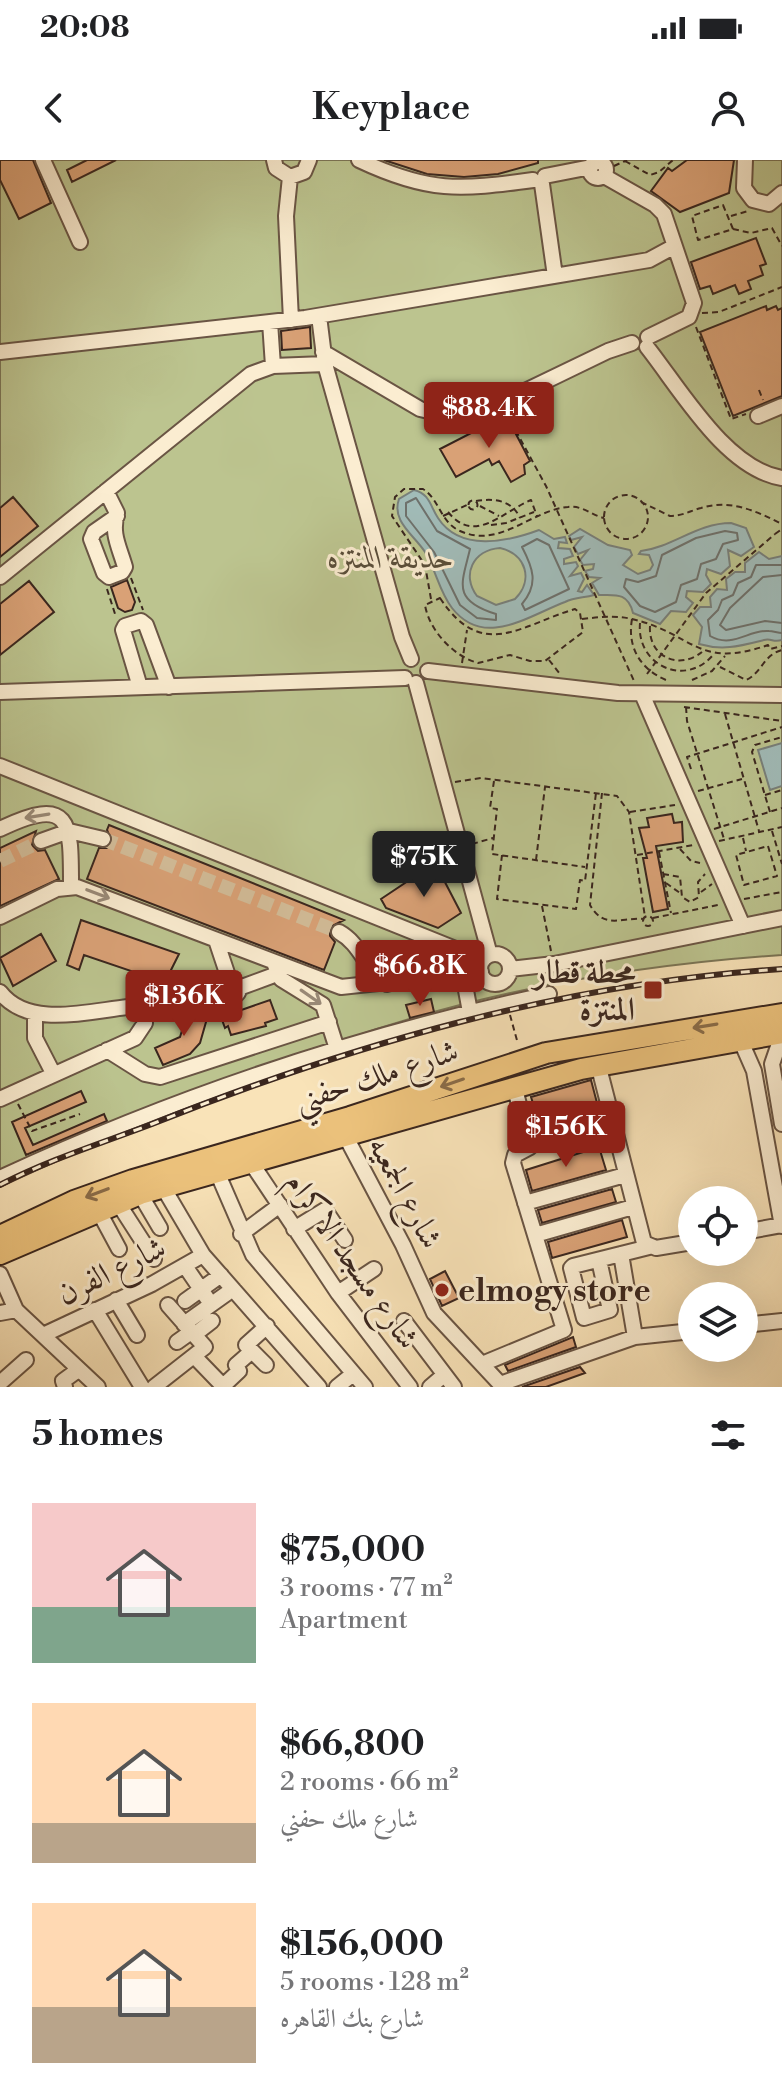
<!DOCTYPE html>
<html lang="en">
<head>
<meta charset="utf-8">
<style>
	:root { --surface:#fff; --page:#f6f6f6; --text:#202124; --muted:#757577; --accent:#8f2418 }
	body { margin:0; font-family:"Libre Bodoni",Amiri,serif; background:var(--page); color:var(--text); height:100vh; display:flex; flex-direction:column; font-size:30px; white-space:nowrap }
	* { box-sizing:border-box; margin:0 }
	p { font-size:26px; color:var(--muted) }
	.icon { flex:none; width:44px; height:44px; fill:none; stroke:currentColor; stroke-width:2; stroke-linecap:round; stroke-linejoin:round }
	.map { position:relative; height:1227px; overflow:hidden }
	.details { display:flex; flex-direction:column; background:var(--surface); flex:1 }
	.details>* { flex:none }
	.fabs { position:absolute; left:678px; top:1026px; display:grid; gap:16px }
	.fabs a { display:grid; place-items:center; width:80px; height:80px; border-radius:50%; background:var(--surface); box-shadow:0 8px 32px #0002; font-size:40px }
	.price { position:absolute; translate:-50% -68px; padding:0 18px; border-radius:8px; background:var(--accent); color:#fff; font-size:26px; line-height:52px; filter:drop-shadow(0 2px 4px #0008) }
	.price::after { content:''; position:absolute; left:50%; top:48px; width:24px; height:18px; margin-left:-12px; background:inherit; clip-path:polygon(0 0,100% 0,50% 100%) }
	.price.active { background:#222; color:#fff }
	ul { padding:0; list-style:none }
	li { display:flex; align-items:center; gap:24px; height:200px; padding:0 32px }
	li span { display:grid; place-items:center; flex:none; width:224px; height:160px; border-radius:0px; color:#555 }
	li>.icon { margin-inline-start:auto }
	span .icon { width:96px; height:96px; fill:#fffc; stroke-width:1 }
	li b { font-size:34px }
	h2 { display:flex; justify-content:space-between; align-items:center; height:96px; padding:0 32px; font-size:34px }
	.status { display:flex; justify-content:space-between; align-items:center; height:56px; padding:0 40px; background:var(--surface); direction:ltr }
	.status svg { height:22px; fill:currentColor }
	header { display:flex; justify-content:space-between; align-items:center; height:104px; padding:0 32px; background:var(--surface); font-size:36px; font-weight:700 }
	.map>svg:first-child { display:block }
	.green { fill:#bcc48f; stroke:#7b7556; stroke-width:2 }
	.water { fill:#a1bcb9; stroke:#78807b; stroke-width:2; fill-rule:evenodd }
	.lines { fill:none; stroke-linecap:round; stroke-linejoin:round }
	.shore { stroke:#6e716c; stroke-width:2 }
	.building { fill:#d9a176; stroke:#3a261e; stroke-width:2 }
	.minor-tunnel { stroke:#d3bd99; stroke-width:14; stroke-dasharray:14 7; stroke-linecap:butt }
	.minor-casing { stroke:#6a5544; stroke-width:18 }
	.highway-casing { stroke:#3a261e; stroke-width:24 }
	.path { stroke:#3a261e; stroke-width:2; stroke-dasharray:6 4; stroke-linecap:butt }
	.minor { stroke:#fbedd1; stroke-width:14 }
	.highway { stroke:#ecc27c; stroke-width:20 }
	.rail-casing { stroke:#3a261e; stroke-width:6 }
	.rail { stroke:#fbedd1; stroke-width:3; stroke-dasharray:9; stroke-linecap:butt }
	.path-bridge { stroke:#3a261e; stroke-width:2; stroke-dasharray:6 4; stroke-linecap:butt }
	.oneway { stroke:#9a8a78 }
	.oneway2 { stroke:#8a6c48 }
	.poi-dot { fill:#8f2418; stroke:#fbedd1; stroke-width:3 }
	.labels { text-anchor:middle; stroke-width:6; stroke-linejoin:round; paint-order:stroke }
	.park-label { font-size:32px; font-style:italic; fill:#5a4e3a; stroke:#fbedd1 }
	.poi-label { font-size:32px; font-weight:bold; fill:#3a261e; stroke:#fbedd1; text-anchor:end }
	.street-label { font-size:32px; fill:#3a261e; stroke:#fbedd1 }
</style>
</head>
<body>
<div class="status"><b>20:08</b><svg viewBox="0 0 49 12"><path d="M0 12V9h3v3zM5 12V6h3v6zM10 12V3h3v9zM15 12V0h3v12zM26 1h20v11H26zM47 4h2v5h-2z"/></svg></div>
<header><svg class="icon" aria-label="back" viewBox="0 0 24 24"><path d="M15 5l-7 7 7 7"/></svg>Keyplace<svg class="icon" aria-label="person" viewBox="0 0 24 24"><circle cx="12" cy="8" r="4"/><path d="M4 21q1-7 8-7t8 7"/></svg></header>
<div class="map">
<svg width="782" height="1227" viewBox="0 0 782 1227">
	<rect width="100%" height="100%" fill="#f9e3b8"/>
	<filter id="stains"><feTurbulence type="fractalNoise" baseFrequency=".0025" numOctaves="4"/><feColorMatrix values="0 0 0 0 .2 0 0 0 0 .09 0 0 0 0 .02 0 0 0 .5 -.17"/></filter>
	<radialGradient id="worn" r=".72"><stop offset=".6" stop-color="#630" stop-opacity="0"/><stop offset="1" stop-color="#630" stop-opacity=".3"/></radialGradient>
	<path class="green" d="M0,0H782V795C633,805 483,831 341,881C226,921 114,968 0,1012Z"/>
	<path class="water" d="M414,330C430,334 430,346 438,358C460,392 507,382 539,370L554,379L565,377L567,383L559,382L558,388L570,389L573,396L564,399V404L576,402L578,406L570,416L581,413L584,419L578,431L582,432L587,425L594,435C584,438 575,437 565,442C528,456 484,489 452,448C439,431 436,410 425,392C414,375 391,361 399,339ZM500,388C526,394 534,420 515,439L496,445L477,436C461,415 473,390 500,388Z
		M731,363L746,368L754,387L741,396L728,390L730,406L721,414L707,409L706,415L711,424L703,432L687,431L686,437L693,443L686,452L671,451L660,464L633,453C628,432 615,435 599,435L592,423L600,418L589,417L585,411L593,409L594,404L583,405L580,400L588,390L578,394L574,387L582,377L571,380L569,376L580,369L608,385L630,390L632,395L623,405L638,414L650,410L653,405L649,395L639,394L641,391C673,387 697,363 731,363Z
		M759,392L769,399L782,396V480C773,483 772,478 764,480C740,486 723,491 699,484L702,467L693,455L700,447H711L710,437L717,429L727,430L726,419L735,412H745V403Z
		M782,583V626L770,630L758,590Z"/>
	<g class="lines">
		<path class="shore" d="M416,338L437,371L470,389C462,423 451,440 496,454V460L477,458L460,445L434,392L406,356V343Z
			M725,371L737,373L738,380L723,384L716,399L701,404L697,419L681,425L676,442L655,452L640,446L624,427L626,419L638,422L656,416L662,395L696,378Z
			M537,379L549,385L569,429L525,450L522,444C539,424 533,408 522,387Z
			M782,405H756L751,417L738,423L733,435L722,440L718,450L708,460L710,476C733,489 749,469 769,471C773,471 778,473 782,473
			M782,415L763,417L730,448L720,465L726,470L765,461L782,463"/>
	</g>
	<path class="building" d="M0,0H33L51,43L19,59L0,20Z
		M87,0H116L72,22L67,10Z
		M384,0H538V3L498,14L464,17L427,14Z
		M734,0L729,33L680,52L651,31L668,8L672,11L687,0Z
		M756,78L766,104L760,106L763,115L748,121L751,129L739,134L735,125L713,134L710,126L700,129L691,102Z
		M766,146L767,150L776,146L778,150L782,148V236L733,256L700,172Z
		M310,167L311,188L282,190L281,171Z
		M506,255L530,301L524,305L525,314L511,322L499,301L492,305L489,299L456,317L440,289Z
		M13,337L38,366L0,397V348Z
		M127,420L135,442L132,450L125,452L118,448L111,427Z
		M29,421L54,452L0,495V444Z
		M672,654L674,663L682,662L683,682L656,686L668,749L653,752L643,698H647L639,668L649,667L647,658Z
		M109,665L344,760L330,767V776L335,782L324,810L87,719L99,688H107L112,682L107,670Z
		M36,671L32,685L38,691L45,690L59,719L0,746V688Z
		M435,703L461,753L438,768L386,748L381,739Z
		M81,760L179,794L163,826L193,837L188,851L137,832L143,815L84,795L79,810L67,805Z
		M41,774L56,801L13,826L0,798Z
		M431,839L434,852L410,858L406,845Z
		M270,840L277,859L265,863L266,866L231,875L228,866L225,868L221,857Z
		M189,848L208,855L200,883L190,894L163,905L155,888L180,877Z
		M591,920L602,962L544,979L531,937Z
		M81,931L86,942L25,968L33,985L104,954L107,961L26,995L12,962Z
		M599,987L606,1010L532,1031L526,1010Z
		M612,1029L616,1042L542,1063L538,1050Z
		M622,1060L627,1077L552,1098L548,1082Z
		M445,1111L459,1138L442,1146L430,1119Z
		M573,1177L576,1187L508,1211L505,1205Z
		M580,1207L585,1213L546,1227H522Z"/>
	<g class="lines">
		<path class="minor-tunnel" d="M103,679L339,772
			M0,701L41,681"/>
		<defs>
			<path id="minor" d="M43,0L80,82
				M274,0L276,8L290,17L304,12L309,0
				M359,0C429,33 459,30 533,20
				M745,0L744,28L753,40L769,44L782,33
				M590 10a8 8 0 1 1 16 0a8 8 0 1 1-16 0Z
				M545,16L591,7
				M604,16L655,45L664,54L694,143L689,157L648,177
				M290,17L286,56L291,160
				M542,24L555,116
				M319,156L325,204L402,477L411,499
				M270,162L273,206
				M647,187C681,230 726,309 782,318
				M0,192L305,158L649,100L673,87
				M323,192L420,249L459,258L486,250L608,191L632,183
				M758,256L782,246
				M106,331L117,353C111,374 119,386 125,407L122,412L109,417L104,413L91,379L94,372L117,356
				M0,417L251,214L273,206L325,204
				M428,511L618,533L782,535
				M416,523L490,795
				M140,527L123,470L125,466L141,461L146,465L169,527
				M0,532L405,518
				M642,534L743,766
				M0,606L483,800
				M0,669C72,634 71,663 71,727
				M41,681L69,671L103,679
				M0,757L57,729L77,727L341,827L481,812
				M339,772C361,784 366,810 387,824
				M216,780L230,822
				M480 809a15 15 0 1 1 30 0a15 15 0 1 1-30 0Z
				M274,803L281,819L323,845L337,889
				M510,809L554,804L782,758
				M463,814L470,852
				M225 829a7 7 0 1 1 14 0a7 7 0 1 1-14 0Z
				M239,828L277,814
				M0,832C28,869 89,851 128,847L140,851L145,863L135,878L0,939
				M35,853V878L53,913
				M782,875L772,904L782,964
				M740,879L754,911L782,1066
				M107,890L145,914L160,917L329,862
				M598,904L644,1083L656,1088L692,1082
				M346,977L403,1085L434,1153L503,1227
				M252,1004L338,1133L410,1227
				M217,1012L253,1095L365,1227
				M0,1018C176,936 360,875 549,834
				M163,1027L203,1095L319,1227
				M140,1034L160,1068
				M118,1043L154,1099
				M525,1043L625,1015
				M98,1050L119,1089
				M294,1069L325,1050L345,1080
				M744,1072L782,1065
				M241,1074L280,1045
				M535,1075L633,1047
				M621,1094L635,1177
				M599,1100L610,1150L584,1158L571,1108L573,1106L649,1087
				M185,1106L211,1144
				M0,1114L16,1150L98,1227
				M338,1133L374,1109
				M116,1140L137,1175
				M185,1141L221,1115
				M95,1150L142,1227
				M0,1153L16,1150
				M404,1161L454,1227
				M184,1164L233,1129
				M744,1165L782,1161
				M43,1175L152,1124L203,1095
				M194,1175L212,1161
				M177,1182L191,1172
				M194,1196L224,1227
				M482,1204L564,1170L513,1003L515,995L530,987L515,929
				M266,1205L246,1185L267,1166
				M0,1223L26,1200
				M500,1224L635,1177L692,1171
				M223,1226L239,1211L236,1205L252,1191
				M65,1227L63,1221L78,1210
				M154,1227L205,1187L168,1145
				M337,1227L353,1214
				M430,1227L444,1215"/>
			<path id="highway" d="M0,1076L74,1041L133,1020L350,957L546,893L782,854
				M0,1094L140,1034L581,909L782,873"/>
		</defs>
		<use href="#minor" class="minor-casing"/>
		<use href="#highway" class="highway-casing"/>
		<path class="path" d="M625,1L650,15L659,12L673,0
			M614,6L627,0
			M723,45L733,69L698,80L692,56Z
			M731,56L748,51
			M733,69L751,73L772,68L782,86
			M702,153L719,152L782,127
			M696,167L731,259L746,254
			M759,230L763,240
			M506,253L546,326L634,521
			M604 357a22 22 0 1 1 44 0a22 22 0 1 1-44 0Z
			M468.5 345a4.5 4.5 0 1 1 9 0a4.5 4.5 0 1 1-9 0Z
			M476,341C494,338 512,340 520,358
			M641,342L670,356C682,356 690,351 701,348C731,339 756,351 782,364
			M480,346L499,356
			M448,352C475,385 502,352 531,340L537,356
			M443,356L469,344
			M491,365L506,363L534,352
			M775,374L782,369
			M131,418L143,450
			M107,429L116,457
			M440,438C482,502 521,465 575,449L580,453L583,472L545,501H530L510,495L478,503C453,496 429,470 425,445Z
			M431,439L425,405L392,356L395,337L404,329H423C440,340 440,362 460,371C500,389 531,350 568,347C582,345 591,355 604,358
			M582,459C600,457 615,455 632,459C693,473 697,510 768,485L770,489L782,486
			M632,459C627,487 640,509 666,520
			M640,463C636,505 685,528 713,495
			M650,466C648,496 678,511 702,492
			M549,500L560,514
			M462,503L467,470
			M720,507L746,520C762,513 763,495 782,490
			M692,520L712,511L725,496
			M684,547L782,561
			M686,547L687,561L724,679
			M725,554L759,671
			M691,609L687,597L782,567
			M494,621L490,648L497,649L492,694L585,707
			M455,622L481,618L617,636L629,652L645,757
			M698,631L742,619
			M602,633L590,745C604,770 622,757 643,759
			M765,635L782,630
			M630,652L675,645
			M770,652L752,592L755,585L782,577
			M714,669L782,648
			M772,671L782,704
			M743,678L746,691
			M719,681L782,667
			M472,684L493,678
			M768,686L777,716L744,725L736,695Z
			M680,689L691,701L700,703
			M659,692L671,753
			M502,695L497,739L576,749L580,720L585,721L596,633
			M637,695L693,685
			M536,700L545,627
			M663,714L680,717L682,737L690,742L699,737L698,722L705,714
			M666,723L680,733
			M701,732L712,724
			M744,739L782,732
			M542,746L551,791
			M643 761a5 5 0 1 1 10 0a5 5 0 1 1-10 0Z
			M653,758L718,745
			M501,822L503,830
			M510,855L518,884
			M18,944L32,971L80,954"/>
		<use href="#minor" class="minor"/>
		<use href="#highway" class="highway"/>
		<defs>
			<path id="rail" d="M0,1025C48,1000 102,983 152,964C353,884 565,823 782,809"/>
		</defs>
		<use href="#rail" class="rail-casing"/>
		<use href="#rail" class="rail"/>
		<path class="path-bridge" d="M647,514L706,433L775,374"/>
	</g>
	<defs><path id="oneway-shaft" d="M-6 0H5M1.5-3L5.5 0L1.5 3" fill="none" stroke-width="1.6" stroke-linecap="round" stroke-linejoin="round" transform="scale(2)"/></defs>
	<g class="oneway">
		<use href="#oneway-shaft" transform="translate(37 656) rotate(171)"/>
		<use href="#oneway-shaft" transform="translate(98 734) rotate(21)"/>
		<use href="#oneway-shaft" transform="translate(311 837) rotate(35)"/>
	</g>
	<g class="oneway2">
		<use href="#oneway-shaft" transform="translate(705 866) rotate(171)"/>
		<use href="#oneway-shaft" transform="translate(452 923) rotate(161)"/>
		<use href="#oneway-shaft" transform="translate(97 1033) rotate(159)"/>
	</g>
	<g class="poi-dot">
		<rect x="643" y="820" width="20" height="20" rx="4"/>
		<circle cx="442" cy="1130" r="8"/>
	</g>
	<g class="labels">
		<g class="park-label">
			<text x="391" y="408">حديقة المنتزه</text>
		</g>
		<g class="poi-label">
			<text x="635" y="823">محطة قطار<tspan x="635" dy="37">المنتزة</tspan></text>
			<text x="458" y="1141" text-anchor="start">elmogy store</text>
		</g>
		<g class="street-label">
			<text transform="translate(376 915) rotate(-18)" y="11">شارع ملك حفني</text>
			<text transform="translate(406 1032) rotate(62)" y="11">شارع الجمعيه</text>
			<text transform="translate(353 1100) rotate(55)" y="11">شارع مسجد الاكرام</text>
			<text transform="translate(111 1110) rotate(-26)" y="11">شارع الفرن</text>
		</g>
	</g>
	<rect width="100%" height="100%" filter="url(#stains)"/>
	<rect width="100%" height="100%" fill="url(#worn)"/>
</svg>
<div class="fabs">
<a><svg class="icon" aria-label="locate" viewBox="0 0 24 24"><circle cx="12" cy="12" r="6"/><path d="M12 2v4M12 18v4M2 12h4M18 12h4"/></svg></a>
<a><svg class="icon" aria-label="layers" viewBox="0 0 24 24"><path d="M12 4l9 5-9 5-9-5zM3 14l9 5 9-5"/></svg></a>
</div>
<b class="price" style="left:489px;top:290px">$88.4K</b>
<b class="price active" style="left:424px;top:739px">$75K</b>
<b class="price" style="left:420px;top:848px">$66.8K</b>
<b class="price" style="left:184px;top:878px">$136K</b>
<b class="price" style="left:566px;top:1009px">$156K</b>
</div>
<section class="details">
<h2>5 homes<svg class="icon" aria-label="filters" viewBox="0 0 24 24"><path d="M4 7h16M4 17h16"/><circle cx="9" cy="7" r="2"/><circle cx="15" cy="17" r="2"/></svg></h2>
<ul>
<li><span style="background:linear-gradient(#f6c9c9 65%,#7fa58c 0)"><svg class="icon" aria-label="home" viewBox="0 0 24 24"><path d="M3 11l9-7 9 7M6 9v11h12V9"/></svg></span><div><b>$75,000</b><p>3 rooms · 77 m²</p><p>Apartment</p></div></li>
<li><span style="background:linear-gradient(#ffd9b3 75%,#b9a48a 0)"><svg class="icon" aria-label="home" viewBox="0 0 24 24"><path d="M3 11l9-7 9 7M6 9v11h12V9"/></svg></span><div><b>$66,800</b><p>2 rooms · 66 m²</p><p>شارع ملك حفني</p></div></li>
<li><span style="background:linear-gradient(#ffd9b3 65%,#b9a48a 0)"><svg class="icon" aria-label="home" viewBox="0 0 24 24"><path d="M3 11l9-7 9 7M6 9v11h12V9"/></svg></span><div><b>$156,000</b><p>5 rooms · 128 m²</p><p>شارع بنك القاهره</p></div></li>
</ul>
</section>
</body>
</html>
